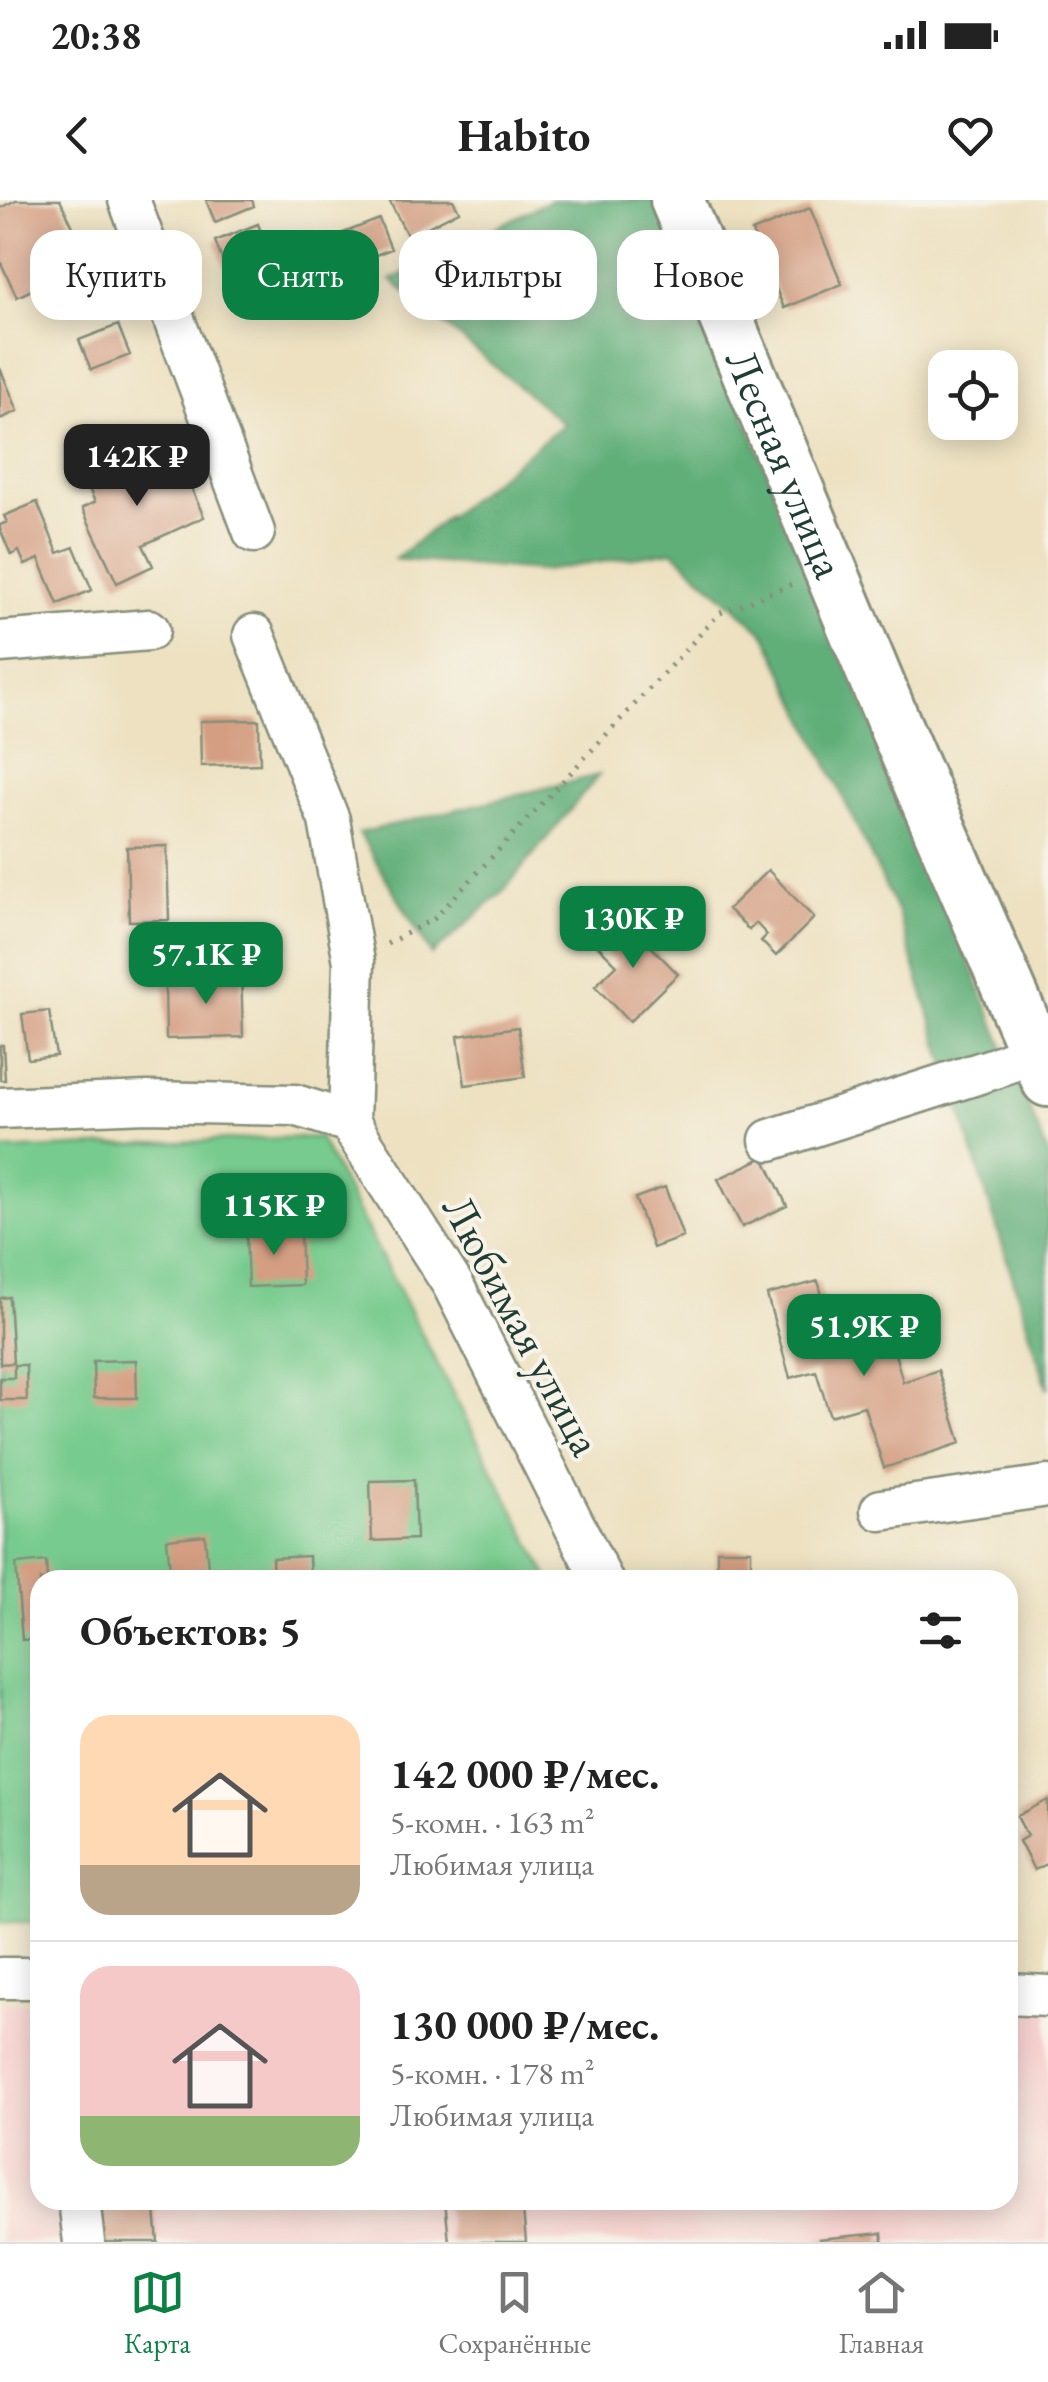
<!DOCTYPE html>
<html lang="ru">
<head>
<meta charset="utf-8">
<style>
	:root { --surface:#fff; --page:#f6f6f6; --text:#222; --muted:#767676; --line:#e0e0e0; --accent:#0b8043 }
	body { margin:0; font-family:"EB Garamond",serif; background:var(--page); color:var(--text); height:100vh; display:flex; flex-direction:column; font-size:38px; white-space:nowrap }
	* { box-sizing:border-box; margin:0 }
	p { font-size:32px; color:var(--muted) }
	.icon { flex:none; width:55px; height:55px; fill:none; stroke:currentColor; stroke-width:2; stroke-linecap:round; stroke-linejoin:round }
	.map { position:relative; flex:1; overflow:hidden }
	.details { position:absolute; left:30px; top:1370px; width:988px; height:640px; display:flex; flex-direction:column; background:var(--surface); border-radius:30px; box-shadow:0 5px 25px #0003 }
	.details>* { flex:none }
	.hud { position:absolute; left:30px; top:30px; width:990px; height:90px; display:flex; gap:20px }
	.controls { position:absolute; left:928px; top:150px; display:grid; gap:20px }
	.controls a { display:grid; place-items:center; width:90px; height:90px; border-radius:20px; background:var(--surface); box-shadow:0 5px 25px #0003; font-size:50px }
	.price { position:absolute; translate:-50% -85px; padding:0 22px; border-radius:20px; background:var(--accent); color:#fff; font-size:32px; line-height:65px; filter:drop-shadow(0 2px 5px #0008) }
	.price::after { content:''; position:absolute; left:50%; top:60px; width:30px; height:22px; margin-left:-15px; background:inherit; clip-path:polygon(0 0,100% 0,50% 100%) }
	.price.on { background:#222; color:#fff }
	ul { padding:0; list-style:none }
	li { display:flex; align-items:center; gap:30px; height:250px; padding:0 50px }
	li+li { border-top:2px solid var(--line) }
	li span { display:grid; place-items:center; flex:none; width:280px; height:200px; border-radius:30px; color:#555 }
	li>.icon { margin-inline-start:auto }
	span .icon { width:120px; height:120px; fill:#fffc; stroke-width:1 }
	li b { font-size:42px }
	h2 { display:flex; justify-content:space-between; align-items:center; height:120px; padding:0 50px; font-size:42px }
	.tag { padding:0 35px; border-radius:30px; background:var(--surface); box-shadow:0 5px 25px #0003; font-size:35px; line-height:90px }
	.tag.on { background:var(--accent); color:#fff }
	.status { display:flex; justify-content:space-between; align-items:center; height:70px; padding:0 50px; background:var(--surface); direction:ltr }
	.status svg { height:28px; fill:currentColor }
	header { display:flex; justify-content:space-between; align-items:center; height:130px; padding:0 50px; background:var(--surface); font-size:45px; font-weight:700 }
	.tab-bar { display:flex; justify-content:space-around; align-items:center; height:140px; border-top:2px solid var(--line); background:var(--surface); font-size:28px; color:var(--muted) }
	.tab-bar a { display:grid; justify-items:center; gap:5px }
	.tab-bar .on { color:var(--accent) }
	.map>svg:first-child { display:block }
	.built { fill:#f7d0ce }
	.green { fill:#77cb8e; stroke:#4b8461; stroke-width:2.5 }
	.forest { fill:#61af79; stroke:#407656; stroke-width:2.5 }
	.building { fill:#d49e82 }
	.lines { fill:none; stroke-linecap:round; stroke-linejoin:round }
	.minor-casing { stroke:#868f7a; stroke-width:45 }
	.major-casing { stroke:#868f7a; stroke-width:58 }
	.path { stroke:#868f7a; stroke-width:5; stroke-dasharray:2.5 8; stroke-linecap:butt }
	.minor { stroke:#fff; stroke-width:40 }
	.major { stroke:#fff; stroke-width:52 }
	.labels { text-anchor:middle; stroke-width:8; stroke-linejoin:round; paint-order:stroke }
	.street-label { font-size:45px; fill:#1f3d34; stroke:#f7f3e8 }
</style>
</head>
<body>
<div class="status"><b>20:38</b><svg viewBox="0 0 49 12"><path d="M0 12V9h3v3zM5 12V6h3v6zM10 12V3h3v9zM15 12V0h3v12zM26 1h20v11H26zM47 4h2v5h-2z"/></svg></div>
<header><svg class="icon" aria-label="back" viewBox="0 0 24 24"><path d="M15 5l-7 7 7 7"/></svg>Habito<svg class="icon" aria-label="heart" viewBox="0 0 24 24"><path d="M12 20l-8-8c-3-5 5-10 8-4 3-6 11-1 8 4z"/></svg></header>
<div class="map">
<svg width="1048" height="2042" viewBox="0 0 1048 2042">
	<rect width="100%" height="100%" fill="#f7f3e8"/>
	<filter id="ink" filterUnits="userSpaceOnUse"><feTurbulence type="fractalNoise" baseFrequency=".01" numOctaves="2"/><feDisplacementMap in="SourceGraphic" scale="20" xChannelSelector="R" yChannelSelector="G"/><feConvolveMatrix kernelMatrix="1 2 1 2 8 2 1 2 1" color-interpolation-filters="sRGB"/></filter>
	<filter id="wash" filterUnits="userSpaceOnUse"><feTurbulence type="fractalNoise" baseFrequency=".0048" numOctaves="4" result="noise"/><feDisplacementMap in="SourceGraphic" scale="40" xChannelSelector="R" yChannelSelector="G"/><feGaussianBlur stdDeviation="2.25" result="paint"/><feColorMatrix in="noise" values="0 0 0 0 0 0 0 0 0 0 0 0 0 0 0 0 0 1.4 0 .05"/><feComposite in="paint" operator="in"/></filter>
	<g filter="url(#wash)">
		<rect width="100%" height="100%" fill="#ede1c1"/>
		<path class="built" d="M0,1804H40V2000H1008V1807L1048,1808V2042H0Z"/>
		<path class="green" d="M319,937L550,1380H40V1722H0V950C107,947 212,939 319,937Z"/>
		<path class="forest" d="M551,0H656L1048,954V1190L898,713L766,435L673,351L541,371L395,359L564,224L391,80Z
			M599,575L504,690L432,755L359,633Z"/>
		<g id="blocks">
			<path class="building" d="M16,0H60L90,62L17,97L0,61V8Z
				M206,0H252L254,6L215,22Z
				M389,0H453L459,11L408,37Z
				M810,8L842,84L784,108L752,32Z
				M379,19L391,49L345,67L333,37Z
				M258,24L282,86L238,103L215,41Z
				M118,125L130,155L91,170L79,140Z
				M0,168L18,211L0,219Z
				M123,252L133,274L176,254L204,317L143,345L153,366L117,383L82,308L95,302L81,271Z
				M37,302L58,353L74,347L92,390L58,404L39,359L25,365L19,351L11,355L0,329V325L7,322L4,316Z
				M259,520L260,564L201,566L200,521Z
				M167,646L169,720L129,721L127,647Z
				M768,670L814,718L776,756L761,741L767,735L756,723L749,730L728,709Z
				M624,719L678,774L629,822L595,786L617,765L597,745Z
				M206,768H241L243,837L166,839L165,785L206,784Z
				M49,811L56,856L28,859L22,814Z
				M518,827L525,877L465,885L458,836Z
				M0,845H3L5,880H0Z
				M764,957L787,1006L742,1027L718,979Z
				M665,987L683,1037L653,1048L635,998Z
				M300,1029L302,1085L248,1087L246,1031Z
				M818,1081L837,1148L889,1133L903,1182L938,1170L961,1243L884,1268L864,1206L830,1216L816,1171L790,1178L767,1095Z
				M9,1097L13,1163L0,1164V1098Z
				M136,1160L137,1198H94L93,1161Z
				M14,1165H26L27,1200H0V1178H14Z
				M414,1280L416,1339L372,1341L370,1281Z
				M205,1335L209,1380H171L167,1339Z
				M717,1350H751V1380H717Z
				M309,1356L310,1380H273L272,1358Z
				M46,1361L47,1380H40V1439L22,1440L16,1364Z
				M1048,1600V1663L1034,1670L1019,1641L1027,1636L1017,1616Z
				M96,2000H154L158,2042H100Z
				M445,2000H522L526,2042H449Z
				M882,2033L883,2042H819V2039Z"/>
		</g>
	</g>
	<g filter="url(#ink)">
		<use href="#blocks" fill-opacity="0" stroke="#868f7a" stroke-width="2.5"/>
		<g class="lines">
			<defs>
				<path id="minor" d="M129,0L254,332
					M254,435L329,620L354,762L349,922L453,1085L602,1380
					M0,442L149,430
					M0,908L147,902L295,905L349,922
					M770,940L995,868L1048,846
					M881,1310L1048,1286
					M0,1778H40
					M1008,1794L1048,1796
					M79,2000L84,2042"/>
				<g id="major">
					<path id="s1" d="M677,0L896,528L1048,880"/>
				</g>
			</defs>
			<use href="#minor" class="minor-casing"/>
			<use href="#major" class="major-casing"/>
			<path class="path" d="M387,744L435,718L720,413L792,384"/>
			<use href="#minor" class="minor"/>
			<use href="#major" class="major"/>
		</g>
	</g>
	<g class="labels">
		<g class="street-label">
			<text dy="16" stroke="none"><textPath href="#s1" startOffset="285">Лесная улица</textPath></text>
			<text transform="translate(523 1125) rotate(62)" y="16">Любимая улица</text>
		</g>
	</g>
</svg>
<div class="controls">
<a><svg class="icon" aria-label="locate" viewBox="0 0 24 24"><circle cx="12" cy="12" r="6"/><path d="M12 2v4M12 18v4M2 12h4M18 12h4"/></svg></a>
</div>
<b class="price on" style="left:137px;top:309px">142K ₽</b>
<b class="price" style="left:633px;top:771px">130K ₽</b>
<b class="price" style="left:206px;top:807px">57.1K ₽</b>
<b class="price" style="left:274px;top:1058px">115K ₽</b>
<b class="price" style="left:864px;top:1179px">51.9K ₽</b>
<div class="hud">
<a class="tag">Купить</a>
<a class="tag on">Снять</a>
<a class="tag">Фильтры</a>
<a class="tag">Новое</a>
</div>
<section class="details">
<h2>Объектов: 5<svg class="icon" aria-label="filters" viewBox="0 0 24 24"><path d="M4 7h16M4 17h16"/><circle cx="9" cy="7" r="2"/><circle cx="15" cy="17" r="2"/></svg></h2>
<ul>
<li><span style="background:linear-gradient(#ffd9b3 75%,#b9a48a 0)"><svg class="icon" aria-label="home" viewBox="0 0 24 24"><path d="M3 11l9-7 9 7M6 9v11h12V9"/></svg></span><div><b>142 000 ₽/мес.</b><p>5-комн. · 163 m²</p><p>Любимая улица</p></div></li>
<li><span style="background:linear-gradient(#f6c9c9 75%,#8fb573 0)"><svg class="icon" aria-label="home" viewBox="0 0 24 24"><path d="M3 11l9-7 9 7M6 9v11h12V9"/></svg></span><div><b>130 000 ₽/мес.</b><p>5-комн. · 178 m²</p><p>Любимая улица</p></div></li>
</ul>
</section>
</div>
<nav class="tab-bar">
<a class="on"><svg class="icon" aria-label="map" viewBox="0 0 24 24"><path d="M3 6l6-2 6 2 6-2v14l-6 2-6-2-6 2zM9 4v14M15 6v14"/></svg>Карта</a>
<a><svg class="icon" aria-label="saved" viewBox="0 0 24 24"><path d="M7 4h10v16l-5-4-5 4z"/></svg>Сохранённые</a>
<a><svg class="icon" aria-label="home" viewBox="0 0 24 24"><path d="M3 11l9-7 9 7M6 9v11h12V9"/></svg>Главная</a>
</nav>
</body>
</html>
